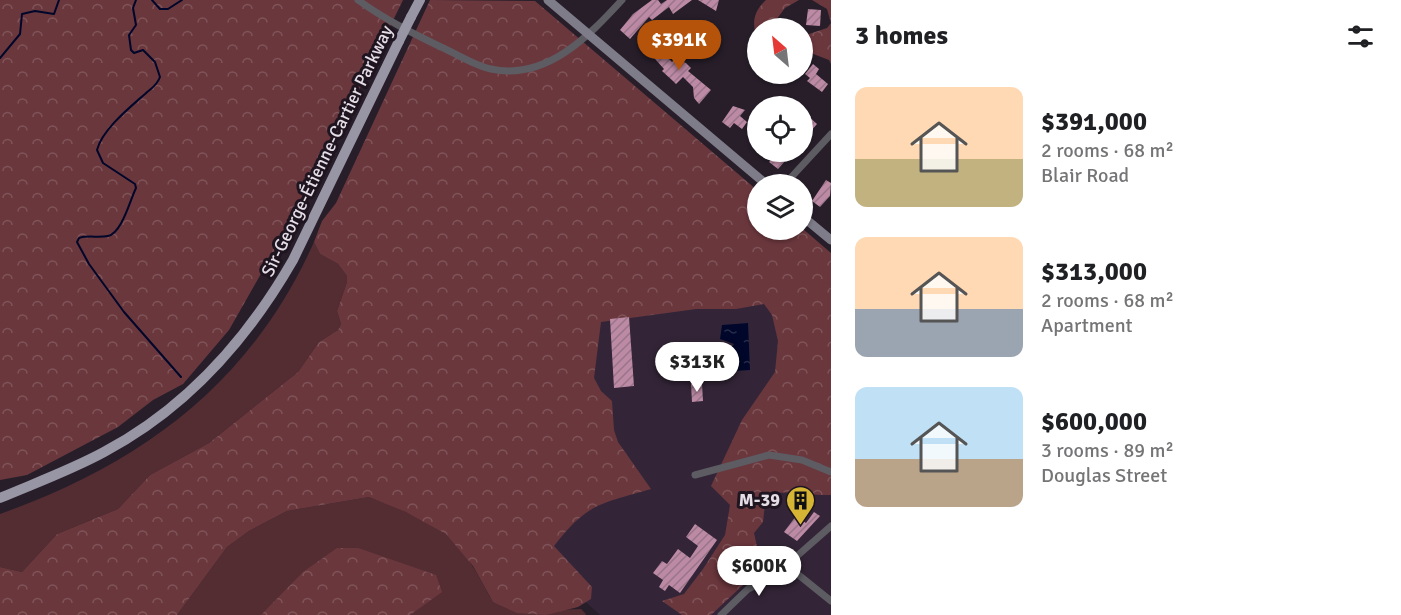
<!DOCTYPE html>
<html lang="en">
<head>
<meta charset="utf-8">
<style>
	:root { --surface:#fff; --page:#f6f6f6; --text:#202124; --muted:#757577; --accent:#b45309 }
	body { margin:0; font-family:Signika,sans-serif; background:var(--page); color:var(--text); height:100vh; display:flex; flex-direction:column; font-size:22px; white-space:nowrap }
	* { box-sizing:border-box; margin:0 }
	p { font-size:20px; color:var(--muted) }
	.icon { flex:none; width:33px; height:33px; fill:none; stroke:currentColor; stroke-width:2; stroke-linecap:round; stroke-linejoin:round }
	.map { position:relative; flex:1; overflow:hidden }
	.details { display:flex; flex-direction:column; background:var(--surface); width:570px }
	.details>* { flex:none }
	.needle { width:39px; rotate:332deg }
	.fabs { position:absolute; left:747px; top:18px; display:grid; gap:12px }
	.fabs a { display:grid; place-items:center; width:66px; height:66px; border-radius:50%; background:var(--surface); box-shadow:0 2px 4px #0004; font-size:30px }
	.price { position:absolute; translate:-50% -51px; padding:0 14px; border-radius:21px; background:#fff; color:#222; font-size:20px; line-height:39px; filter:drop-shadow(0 2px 3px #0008) }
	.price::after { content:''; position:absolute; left:50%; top:36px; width:18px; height:14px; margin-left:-9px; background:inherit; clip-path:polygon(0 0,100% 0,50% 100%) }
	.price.active { background:var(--accent); color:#fff }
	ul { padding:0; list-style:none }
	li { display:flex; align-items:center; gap:18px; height:150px; padding:0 24px }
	li span { display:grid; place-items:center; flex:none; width:168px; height:120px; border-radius:12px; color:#555 }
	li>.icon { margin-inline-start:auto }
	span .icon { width:72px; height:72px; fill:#fffc; stroke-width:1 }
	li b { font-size:26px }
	h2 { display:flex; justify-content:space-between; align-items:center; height:72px; padding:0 24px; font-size:26px }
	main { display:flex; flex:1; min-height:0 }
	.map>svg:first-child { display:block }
	.built { fill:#332537 }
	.green { fill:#542d32 }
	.forest { fill:url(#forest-crowns) }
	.water { fill:url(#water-ripples) }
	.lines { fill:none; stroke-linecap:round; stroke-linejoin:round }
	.stream { stroke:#01072a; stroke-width:2 }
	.building { fill:url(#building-hatch) }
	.street { stroke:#5d5c63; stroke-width:7 }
	.secondary { stroke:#7e7c88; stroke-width:9 }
	.primary { stroke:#9895a5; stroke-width:10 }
	.primary-bridge { stroke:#9895a5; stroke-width:10 }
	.labels { text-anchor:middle; stroke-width:6; stroke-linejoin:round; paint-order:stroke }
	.street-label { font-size:18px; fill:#e5dee7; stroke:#1e1520 }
	.poi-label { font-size:18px; font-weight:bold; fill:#e5dee7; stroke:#1e1520; text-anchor:end }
</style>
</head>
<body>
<main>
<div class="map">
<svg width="831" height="615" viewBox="0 0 831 615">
	<defs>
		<pattern id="forest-crowns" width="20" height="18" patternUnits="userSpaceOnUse" patternTransform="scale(1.5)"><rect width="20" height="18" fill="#6a373d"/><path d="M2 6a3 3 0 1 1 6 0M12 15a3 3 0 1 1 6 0" fill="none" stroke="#7f5459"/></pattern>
		<pattern id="water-ripples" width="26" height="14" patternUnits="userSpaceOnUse" patternTransform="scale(1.5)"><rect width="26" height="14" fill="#01072a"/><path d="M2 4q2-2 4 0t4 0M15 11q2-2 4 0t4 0" fill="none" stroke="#262b49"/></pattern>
		<pattern id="building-hatch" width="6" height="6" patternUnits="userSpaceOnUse" patternTransform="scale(1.5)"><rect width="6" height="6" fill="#bd8aa5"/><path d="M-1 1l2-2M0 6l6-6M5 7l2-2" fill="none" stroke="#997588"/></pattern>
	</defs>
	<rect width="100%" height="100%" fill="#271e2a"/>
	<path class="built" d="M758,230L831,259V615H600L351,388Z"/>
	<path class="green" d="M314,242L320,254L338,264L347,276V282L337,311L341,324L338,330L319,342L298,372L209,443L150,475L118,509L57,534L22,572L0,567V514C143,463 251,383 314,242Z
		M369,497C395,507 422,517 445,533C466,550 480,579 493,602L546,615L557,610L581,609L586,614L585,615H177L227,547L249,531L287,511Z"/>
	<path class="forest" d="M0,0H403L319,172L229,330L183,384L153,400L118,427L27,475L0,480Z
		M430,0L535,1L757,190L758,230L803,229L831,253V495C810,496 785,489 766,495L763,522L754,533L758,551L770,560L711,615H682L662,601L684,594L703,569L725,535L730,505L711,486L742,420L775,372L778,341L772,315L764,304L736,309H696L601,322L594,378L601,391L612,401L614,430L618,442L651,489C601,504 588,502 554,546L592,587L591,599L578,607L546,615L517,613L493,602L473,566L446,534L406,512L369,497L287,511L249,531L227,547L177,615H0V567L22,572L57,534L118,509L150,475L209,443L298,372L319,342L338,330L341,324L337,311L347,282V276L338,264L320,254L314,242L322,221L336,203Z
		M766,0H799L785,8L770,28H758L756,36C752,21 754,11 766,0Z
		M812,0H831V64L829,60L803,50V36L827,28L831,23L827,9Z
		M337,548H358L436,575L442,592L410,615H261L303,572Z"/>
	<path class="water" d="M748,323L750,370L671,375L670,353L700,358L716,347L730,349L734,344L720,339L722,325Z"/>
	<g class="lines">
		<path class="stream" d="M136,0L133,8L136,25L129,35L131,50L134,53L143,50L155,62L160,77C156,87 152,87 145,94C129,108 102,130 97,150L103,163L135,184L136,188C130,200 122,233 108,236C98,238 88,235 79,238L77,242L89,264L124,312L181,377
			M152,0L160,9H168L182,0
			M0,58L20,34L22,14L35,11L54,14L59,0"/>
	</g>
	<path class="building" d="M652,0H658L661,4L667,0H692L673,14L669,7L652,20L649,17L630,39L620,30L633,14Z
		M698,0H719L716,11Z
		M808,9L821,10L820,26L806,25Z
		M658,40L668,49L664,54L672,62L676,58L686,63L691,68L688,71L711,90L699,104L694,98L693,87L683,77L676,84L673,81L662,71L664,69L648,51Z
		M813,64L819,69L816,74L828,84L822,92L807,81L810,78L805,74Z
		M733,106L745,110L740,116L747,122L742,129L734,123L730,128L722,122Z
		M806,114L817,124L811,131L807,128L802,133V118Z
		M778,152H793L778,169L769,162Z
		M826,180L831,183L830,196L820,207L812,201Z
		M629,317L634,386L614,388L610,319Z
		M691,384H702L703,401L692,402Z
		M814,512L820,516L797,541L784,532L796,516L806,523Z
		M695,524L717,540L680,593L669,585L665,591L659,587L663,580L653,573L662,561L667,564L678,549L690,558L698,546L686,537Z"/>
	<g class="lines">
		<path class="street" d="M358,0C384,19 412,33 441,47C457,54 475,66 491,69C546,81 589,36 622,0
			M785,184L831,134
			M695,475L769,455L802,460L831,472
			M790,568L831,601
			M721,615L748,589L790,568L797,556L831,526"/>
		<path class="secondary" d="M548,0L766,184
			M802,216L831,240"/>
		<path class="primary" d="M411,17L420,0
			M0,498C35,483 71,470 104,452C187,408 247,340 293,260L399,41"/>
		<path class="primary-bridge" d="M399,41L411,17"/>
	</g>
	<defs>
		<symbol id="building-pin" viewBox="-11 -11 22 30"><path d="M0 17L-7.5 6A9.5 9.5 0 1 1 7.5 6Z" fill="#d6b534" stroke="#1e1520"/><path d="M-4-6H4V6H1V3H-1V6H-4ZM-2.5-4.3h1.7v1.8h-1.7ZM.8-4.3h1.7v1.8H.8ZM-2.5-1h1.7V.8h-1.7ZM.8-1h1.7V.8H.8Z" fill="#111"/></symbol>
	</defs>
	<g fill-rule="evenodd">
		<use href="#building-pin" x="784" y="484" width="33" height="45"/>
	</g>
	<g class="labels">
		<g class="street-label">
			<text transform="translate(327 151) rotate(-64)" y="6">Sir-George-Étienne-Cartier Parkway</text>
		</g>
		<g class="poi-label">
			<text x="780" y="506">M-39</text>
		</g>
	</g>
</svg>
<div class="fabs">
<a><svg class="needle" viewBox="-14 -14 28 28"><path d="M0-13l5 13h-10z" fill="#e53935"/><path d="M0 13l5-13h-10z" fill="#757577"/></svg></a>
<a><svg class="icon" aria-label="locate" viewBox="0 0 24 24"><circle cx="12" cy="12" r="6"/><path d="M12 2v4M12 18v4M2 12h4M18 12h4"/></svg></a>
<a><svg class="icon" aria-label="layers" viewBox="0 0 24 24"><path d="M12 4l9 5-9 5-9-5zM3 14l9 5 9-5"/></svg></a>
</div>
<b class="price active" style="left:679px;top:71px">$391K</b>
<b class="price" style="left:697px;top:393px">$313K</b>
<b class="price" style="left:759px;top:597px">$600K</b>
</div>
<section class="details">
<h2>3 homes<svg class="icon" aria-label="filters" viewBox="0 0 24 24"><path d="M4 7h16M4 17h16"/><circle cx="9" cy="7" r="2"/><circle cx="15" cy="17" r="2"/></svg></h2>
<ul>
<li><span style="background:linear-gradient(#ffd9b3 60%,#c2b280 0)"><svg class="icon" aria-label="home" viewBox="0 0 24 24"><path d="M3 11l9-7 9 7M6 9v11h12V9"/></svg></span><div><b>$391,000</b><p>2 rooms · 68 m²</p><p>Blair Road</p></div></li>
<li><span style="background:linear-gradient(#ffd9b3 60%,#9aa5b1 0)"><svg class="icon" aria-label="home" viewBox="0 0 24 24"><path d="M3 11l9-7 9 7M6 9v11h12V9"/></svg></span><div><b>$313,000</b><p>2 rooms · 68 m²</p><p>Apartment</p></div></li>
<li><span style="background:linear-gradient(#bfe0f5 60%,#b9a48a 0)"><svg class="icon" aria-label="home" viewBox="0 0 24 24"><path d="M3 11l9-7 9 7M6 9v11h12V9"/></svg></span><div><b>$600,000</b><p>3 rooms · 89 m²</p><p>Douglas Street</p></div></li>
</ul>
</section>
</main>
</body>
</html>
